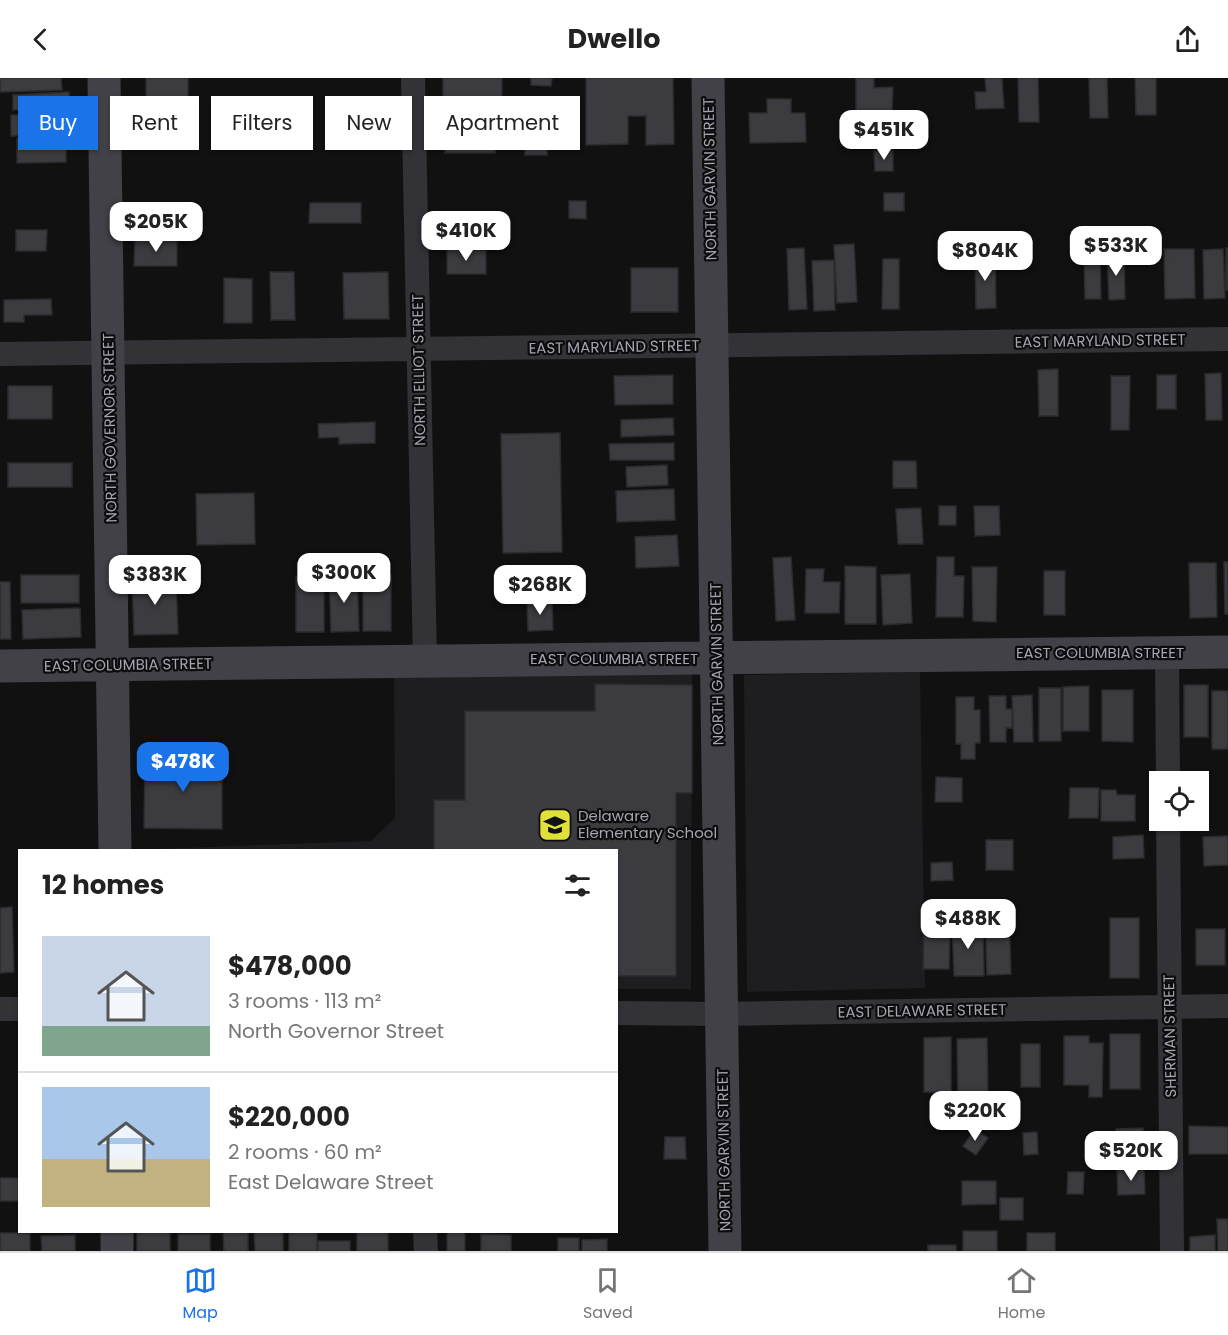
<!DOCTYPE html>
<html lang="en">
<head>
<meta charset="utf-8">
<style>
	:root { --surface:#fff; --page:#f2f2f2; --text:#222; --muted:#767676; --line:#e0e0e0; --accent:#1a73e8 }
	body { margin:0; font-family:Poppins,sans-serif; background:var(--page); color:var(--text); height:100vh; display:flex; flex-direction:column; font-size:22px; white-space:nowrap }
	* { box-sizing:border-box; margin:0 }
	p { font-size:20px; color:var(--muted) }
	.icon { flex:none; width:33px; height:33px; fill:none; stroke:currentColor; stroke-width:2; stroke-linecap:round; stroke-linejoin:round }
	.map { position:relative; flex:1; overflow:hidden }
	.details { position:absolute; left:18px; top:771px; width:600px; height:384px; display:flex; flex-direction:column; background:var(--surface); border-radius:0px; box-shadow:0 2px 4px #0004 }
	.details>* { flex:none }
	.top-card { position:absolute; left:18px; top:18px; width:600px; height:54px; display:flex; gap:12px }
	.controls { position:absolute; left:1149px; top:693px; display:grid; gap:12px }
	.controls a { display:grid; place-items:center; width:60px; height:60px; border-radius:0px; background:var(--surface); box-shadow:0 2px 4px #0004; font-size:30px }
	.price { position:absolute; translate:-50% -51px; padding:0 14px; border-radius:12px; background:#fff; color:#222; font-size:20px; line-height:39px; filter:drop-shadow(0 2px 3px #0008) }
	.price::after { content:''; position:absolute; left:50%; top:36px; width:18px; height:14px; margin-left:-9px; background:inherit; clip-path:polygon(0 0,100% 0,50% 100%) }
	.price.selected { background:var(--accent); color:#fff }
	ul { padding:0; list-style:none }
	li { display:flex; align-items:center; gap:18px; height:150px; padding:0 24px }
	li+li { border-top:2px solid var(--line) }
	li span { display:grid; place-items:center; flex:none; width:168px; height:120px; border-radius:0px; color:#555 }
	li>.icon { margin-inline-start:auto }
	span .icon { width:72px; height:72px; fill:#fffc; stroke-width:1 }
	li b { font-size:26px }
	h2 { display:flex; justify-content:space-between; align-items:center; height:72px; padding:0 24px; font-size:26px }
	.tag { padding:0 21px; border-radius:0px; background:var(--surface); box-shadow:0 2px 4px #0004; font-size:21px; line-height:54px }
	.tag.selected { background:var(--accent); color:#fff }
	header { display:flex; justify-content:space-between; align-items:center; height:78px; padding:0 24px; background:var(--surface); font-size:27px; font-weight:700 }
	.dock { display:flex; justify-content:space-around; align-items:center; height:84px; border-top:2px solid var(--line); background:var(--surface); font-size:16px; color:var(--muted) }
	.dock a { display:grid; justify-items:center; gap:3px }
	.dock .selected { color:var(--accent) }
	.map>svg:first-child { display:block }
	.built { fill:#1e1d1f }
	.building { fill:#3c3b3f; stroke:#2c2b2e; stroke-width:1.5 }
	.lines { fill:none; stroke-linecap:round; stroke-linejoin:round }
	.street { stroke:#333237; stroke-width:24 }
	.secondary { stroke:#414147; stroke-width:33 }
	.labels { text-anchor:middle; stroke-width:4.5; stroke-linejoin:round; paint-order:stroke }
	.street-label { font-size:15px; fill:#a4a4b2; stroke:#0d0c0d }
	.poi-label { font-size:15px; fill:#a4a4b2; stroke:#0d0c0d; text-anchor:start }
</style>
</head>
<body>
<header><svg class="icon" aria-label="back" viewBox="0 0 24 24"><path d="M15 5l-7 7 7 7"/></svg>Dwello<svg class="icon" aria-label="share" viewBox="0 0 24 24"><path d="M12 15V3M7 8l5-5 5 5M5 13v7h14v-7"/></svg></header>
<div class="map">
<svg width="1228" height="1173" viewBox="0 0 1228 1173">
	<rect width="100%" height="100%" fill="#121112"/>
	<path class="built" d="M920,594L925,910L747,914L744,597Z
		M692,596L691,911H617L616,772H128L371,763L395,740L394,599Z"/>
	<path class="building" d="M0,0H61L62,12L0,14Z
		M146,0H188V29H146Z
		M443,0H502V24H443Z
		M531,0H552L551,8L531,7Z
		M586,0H673L674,66L646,67V38H628V66L586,67Z
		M856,0H874V10L893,9L892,33H856Z
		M985,0H1002L1004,30L976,31L975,14H986Z
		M1018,0H1038L1039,44H1019Z
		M1089,0H1107L1108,40H1090Z
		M1135,0H1156V37H1136Z
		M69,14L70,30L13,32V17Z
		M767,21H791V35H805L806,64L750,65L749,35H767Z
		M442,31H505V47H442Z
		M11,37H63V57L11,58Z
		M445,55H495V75H445Z
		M525,56H547V77H525Z
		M66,60V84L17,85V61Z
		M893,72V93H875L874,73Z
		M884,115H904V133H884Z
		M569,123H586V141L569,140Z
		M310,125H361V145H309Z
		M179,129L180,155L131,158L129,132Z
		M484,147L485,167L445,168V148Z
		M16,152H47L46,173H16Z
		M135,162L177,163V188H134Z
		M854,166L857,224L837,225L834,167Z
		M804,170L807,231L789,232L787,171Z
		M1226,170H1228V212H1226Z
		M447,171L486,172V196H447Z
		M1164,171H1194L1195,220L1165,221Z
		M1223,171L1225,220L1204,221L1203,172Z
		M1100,175L1101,221H1085L1084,176Z
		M1107,176H1124L1125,221L1109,222Z
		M975,177H995L996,230L976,231Z
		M883,181H899V231H882Z
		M834,182L835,232L814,233L812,183Z
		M631,190H678V234H631Z
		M270,194H294L295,242H271Z
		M388,194L389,241H344L343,195Z
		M224,200L252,201V245H224Z
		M51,221L52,237H24V244H4V222Z
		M1058,291V338H1039L1038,292Z
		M1221,295L1222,342H1206L1205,296Z
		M673,297V326L615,327L614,298Z
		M1157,297H1176V331H1157Z
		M1111,298H1130L1129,352H1111Z
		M8,308H52V341H8Z
		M673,340L674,357L621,359V342Z
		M375,344V365L339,366V359L319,360L318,346Z
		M560,355L562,474L503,475L501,356Z
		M674,365V382H610L609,366Z
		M893,383H916L917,410H893Z
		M8,385H72V409H8Z
		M667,387L668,407L627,409L626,389Z
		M674,411L675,442L617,444L616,413Z
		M254,415L255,466L197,467L196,416Z
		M939,428H956V447H939Z
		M974,428H999L1000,457L975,458Z
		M921,430L923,466H898L896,431Z
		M677,457L679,488L636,490L635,459Z
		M791,479L795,542L776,543L773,480Z
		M937,479H954V498H964L963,539H936Z
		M1224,484H1228V536H1225Z
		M1189,485H1216L1217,539L1190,540Z
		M845,488L876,489V546H845Z
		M972,489H997L996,544L973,543Z
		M806,491H824L823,504H840L839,535H805Z
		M1044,493H1065V537H1044Z
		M910,496L912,545L883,547L881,497Z
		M21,497H79V525H21Z
		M357,497L359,553L331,554L329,498Z
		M363,497H391V553H363Z
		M176,498L178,556L134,557L132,500Z
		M296,498H324V554H296Z
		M0,504H10L11,561H0Z
		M552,524L553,552L528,553L527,525Z
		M80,530L81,559L23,561L22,532Z
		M595,606L692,607V715H676V898H616V772H434V722H465V633H595Z
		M1184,607H1208V659H1184Z
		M1089,608V653H1063V609Z
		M1039,610H1061V663H1039Z
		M1102,612H1133V664L1102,663Z
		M1212,613H1228V671H1212Z
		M1032,617L1033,664H1014L1012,618Z
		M989,618H1006V631H1012V650H1006V664H990Z
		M956,619H974V632H980V665H975V681H961V666H956Z
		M145,680H222V751L144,750Z
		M936,699L962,700V724H935Z
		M1070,710H1099L1098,740H1069Z
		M1101,712H1116L1117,717H1135V743H1101Z
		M1143,757L1144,780L1113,781V759Z
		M1228,758V787L1204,788L1203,759Z
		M986,762H1013V792H986Z
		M952,784L953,802L931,803V785Z
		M12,829L14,894L0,895V830Z
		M1009,833L1011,896L987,897L985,834Z
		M1110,840H1139V900H1110Z
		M983,845L984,898H954L952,846Z
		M924,849H950L949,891H923Z
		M1196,851H1225V887H1196Z
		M1110,956H1140V1011H1110Z
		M1064,958H1089V965H1103L1102,1019H1089V1007H1064Z
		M951,959V1014H924V960Z
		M987,960L988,1020H958L957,961Z
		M1021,966H1040V1009H1021Z
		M1189,1048L1228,1049V1076H1189Z
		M1143,1050L1144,1073L1118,1074L1116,1051Z
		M975,1051L988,1060L976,1077L963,1068Z
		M1037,1054L1038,1076L1024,1077L1023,1055Z
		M665,1059H685L686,1081H664Z
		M1144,1090L1145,1116L1118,1117L1117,1092Z
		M1068,1094H1084L1083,1116H1067Z
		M0,1100H20V1123H0Z
		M962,1103H996V1126L962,1127Z
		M1000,1120H1023V1142H1000Z
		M1217,1141H1228V1173H1218Z
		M963,1153H997V1173H963Z
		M137,1154H170V1173H137Z
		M223,1154H248V1173H224Z
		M254,1154H283V1173H255Z
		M289,1154H317V1173H289Z
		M357,1154H388V1173H357Z
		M447,1154H465V1173H447Z
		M0,1155H30V1173H0Z
		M1027,1155H1055V1173H1027Z
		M178,1156H210V1173H178Z
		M481,1156L511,1157V1173H481Z
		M75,1157V1173H42L41,1158Z
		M1215,1157V1173H1190V1159Z
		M558,1160H579V1173H558Z
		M607,1161V1173H582V1162Z
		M318,1163H350V1173H318Z
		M928,1167H956V1173H928Z"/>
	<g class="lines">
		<path class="street" d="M413,0L425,583
			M0,276L1228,261
			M1167,575L1168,704
			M1168,742L1172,1173
			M0,931H20
			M616,935L722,936L1228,928
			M425,1154L426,1173"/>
		<path class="secondary" d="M104,0L115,772
			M708,0L725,1173
			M0,588L1228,574
			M117,1154V1173"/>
	</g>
	<defs>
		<symbol id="school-square" viewBox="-11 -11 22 22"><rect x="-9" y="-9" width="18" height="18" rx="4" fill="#dfe13a" stroke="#0d0c0d"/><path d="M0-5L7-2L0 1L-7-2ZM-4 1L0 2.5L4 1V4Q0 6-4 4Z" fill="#111"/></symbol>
	</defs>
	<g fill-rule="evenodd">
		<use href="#school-square" x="536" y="728" width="38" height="38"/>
	</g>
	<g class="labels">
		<g class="street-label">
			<text transform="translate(710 101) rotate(-91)" y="5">NORTH GARVIN STREET</text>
			<text transform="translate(1100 263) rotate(-1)" y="5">EAST MARYLAND STREET</text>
			<text transform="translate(614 269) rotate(-1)" y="5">EAST MARYLAND STREET</text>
			<text transform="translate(419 292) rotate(-91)" y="5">NORTH ELLIOT STREET</text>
			<text transform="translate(110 350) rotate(-91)" y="5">NORTH GOVERNOR STREET</text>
			<text x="1100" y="580">EAST COLUMBIA STREET</text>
			<text x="614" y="586">EAST COLUMBIA STREET</text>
			<text transform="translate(717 586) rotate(-91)" y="5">NORTH GARVIN STREET</text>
			<text transform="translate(128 587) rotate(-1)" y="5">EAST COLUMBIA STREET</text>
			<text transform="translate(922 933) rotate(-1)" y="5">EAST DELAWARE STREET</text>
			<text transform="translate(1170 958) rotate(-91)" y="5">SHERMAN STREET</text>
			<text transform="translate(724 1072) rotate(-91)" y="5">NORTH GARVIN STREET</text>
		</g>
		<g class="poi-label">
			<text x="578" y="743">Delaware<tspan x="578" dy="17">Elementary School</tspan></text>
		</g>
	</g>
</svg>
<div class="controls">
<a><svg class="icon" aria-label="locate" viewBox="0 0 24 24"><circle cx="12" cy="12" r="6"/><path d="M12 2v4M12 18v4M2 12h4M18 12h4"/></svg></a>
</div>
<b class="price" style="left:884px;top:83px">$451K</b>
<b class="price" style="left:156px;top:175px">$205K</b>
<b class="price" style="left:466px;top:184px">$410K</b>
<b class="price" style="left:1116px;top:199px">$533K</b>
<b class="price" style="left:985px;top:204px">$804K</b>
<b class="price" style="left:344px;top:526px">$300K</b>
<b class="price" style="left:155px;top:528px">$383K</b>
<b class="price" style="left:540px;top:538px">$268K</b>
<b class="price selected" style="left:183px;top:715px">$478K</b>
<b class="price" style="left:968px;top:872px">$488K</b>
<b class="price" style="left:975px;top:1064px">$220K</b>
<b class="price" style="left:1131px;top:1104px">$520K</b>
<div class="top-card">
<a class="tag selected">Buy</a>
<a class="tag">Rent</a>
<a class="tag">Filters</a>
<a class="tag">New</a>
<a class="tag">Apartment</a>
</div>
<section class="details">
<h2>12 homes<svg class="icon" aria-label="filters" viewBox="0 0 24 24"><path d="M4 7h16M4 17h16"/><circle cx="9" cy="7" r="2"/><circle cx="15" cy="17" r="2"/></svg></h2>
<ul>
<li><span style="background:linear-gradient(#c9d6e8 75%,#7fa58c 0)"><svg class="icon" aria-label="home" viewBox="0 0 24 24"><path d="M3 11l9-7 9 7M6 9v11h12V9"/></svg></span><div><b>$478,000</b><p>3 rooms · 113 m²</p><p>North Governor Street</p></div></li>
<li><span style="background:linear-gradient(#a9c7e8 60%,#c2b280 0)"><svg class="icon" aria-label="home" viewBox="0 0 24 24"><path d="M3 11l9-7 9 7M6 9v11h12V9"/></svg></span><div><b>$220,000</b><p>2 rooms · 60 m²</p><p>East Delaware Street</p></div></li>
</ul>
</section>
</div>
<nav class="dock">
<a class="selected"><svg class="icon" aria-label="map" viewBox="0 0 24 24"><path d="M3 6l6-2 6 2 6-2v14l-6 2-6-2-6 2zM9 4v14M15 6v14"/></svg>Map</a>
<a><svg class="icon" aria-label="saved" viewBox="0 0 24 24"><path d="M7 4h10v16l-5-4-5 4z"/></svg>Saved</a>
<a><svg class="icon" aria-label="home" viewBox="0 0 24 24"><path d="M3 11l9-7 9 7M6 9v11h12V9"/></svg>Home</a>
</nav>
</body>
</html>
